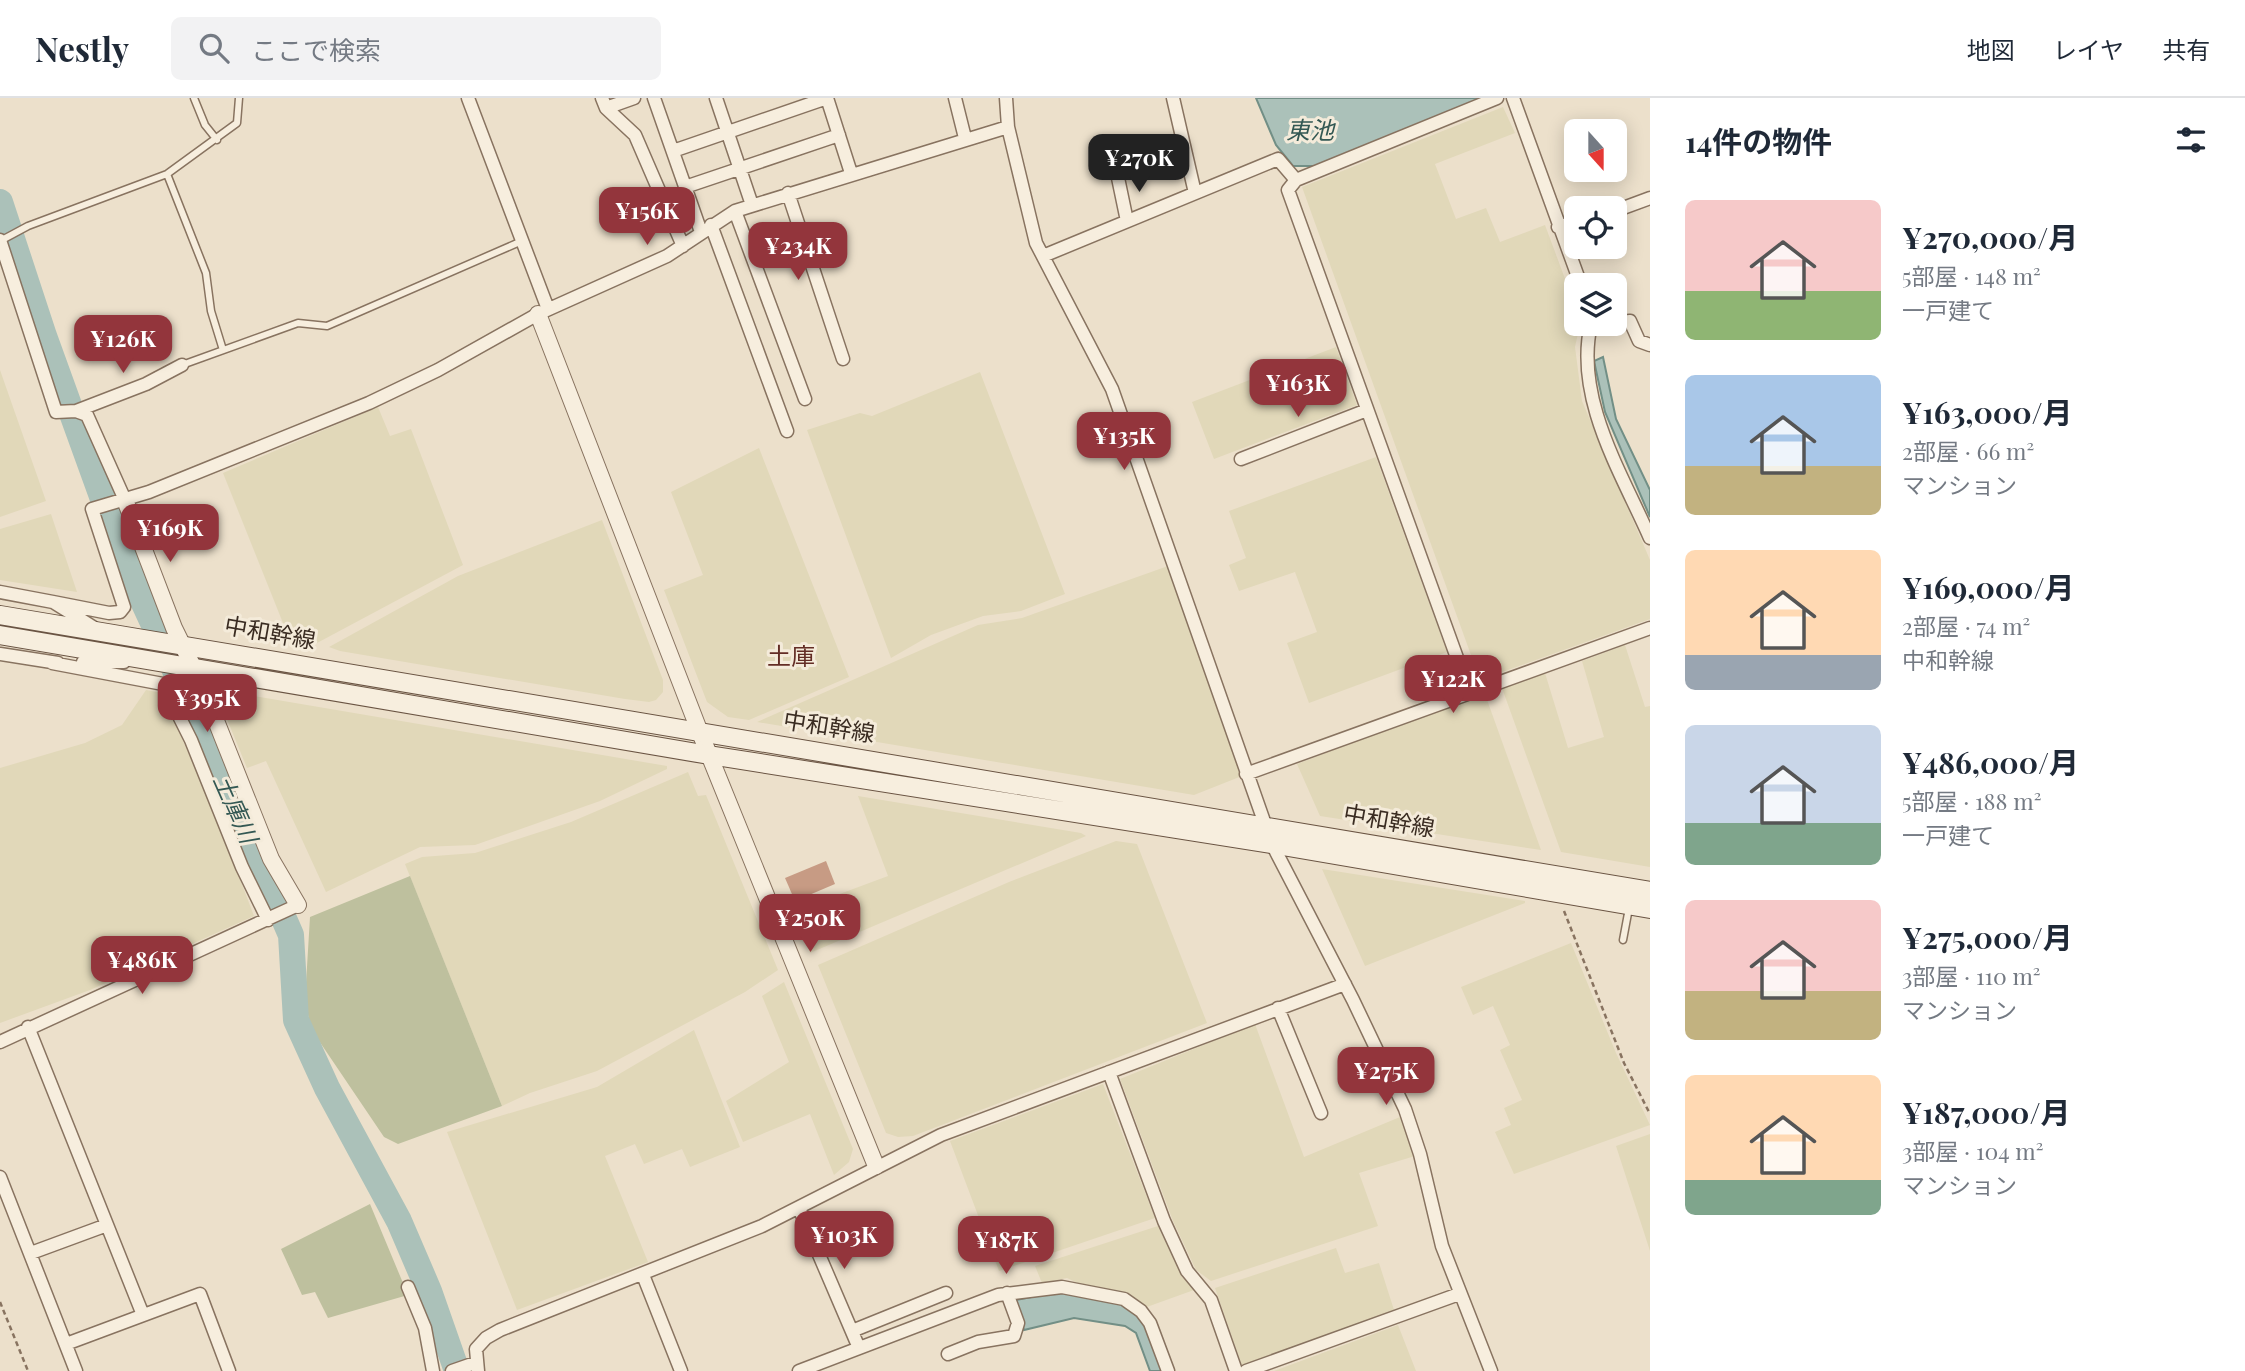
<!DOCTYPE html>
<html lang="ja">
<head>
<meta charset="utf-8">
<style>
	:root { --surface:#fff; --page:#f2f2f3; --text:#1f2937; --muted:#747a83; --line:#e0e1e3; --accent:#93353c }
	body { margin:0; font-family:"Playfair Display","Noto Sans JP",serif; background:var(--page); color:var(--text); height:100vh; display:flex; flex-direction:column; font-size:26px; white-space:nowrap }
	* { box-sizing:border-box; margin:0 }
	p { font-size:23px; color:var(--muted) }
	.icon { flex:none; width:38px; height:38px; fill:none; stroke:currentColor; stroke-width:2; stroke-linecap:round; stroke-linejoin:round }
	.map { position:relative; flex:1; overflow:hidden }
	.sheet { display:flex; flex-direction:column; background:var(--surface); width:595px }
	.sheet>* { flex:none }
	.needle { width:46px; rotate:159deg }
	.controls { position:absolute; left:1564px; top:21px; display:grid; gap:14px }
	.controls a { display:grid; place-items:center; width:63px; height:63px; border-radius:10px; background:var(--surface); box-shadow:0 4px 18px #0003; font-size:35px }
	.price { position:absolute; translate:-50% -60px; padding:0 16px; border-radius:14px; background:var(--accent); color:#fff; font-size:23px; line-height:46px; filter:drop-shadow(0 2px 4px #0008) }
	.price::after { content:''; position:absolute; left:50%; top:42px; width:21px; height:16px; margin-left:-10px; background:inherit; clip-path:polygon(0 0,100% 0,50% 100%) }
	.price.current { background:#222; color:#fff }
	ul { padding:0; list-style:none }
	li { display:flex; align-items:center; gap:21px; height:175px; padding:0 35px }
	li span { display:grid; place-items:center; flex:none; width:196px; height:140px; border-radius:10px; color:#555 }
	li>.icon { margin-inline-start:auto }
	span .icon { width:84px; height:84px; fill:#fffc; stroke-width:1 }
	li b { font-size:30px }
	h2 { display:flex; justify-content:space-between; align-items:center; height:84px; padding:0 35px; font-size:30px }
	header { display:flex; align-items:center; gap:42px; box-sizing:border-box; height:98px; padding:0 35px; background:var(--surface); border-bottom:2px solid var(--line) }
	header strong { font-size:33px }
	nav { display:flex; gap:38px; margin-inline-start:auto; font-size:24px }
	.search { width:490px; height:63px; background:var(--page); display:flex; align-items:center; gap:18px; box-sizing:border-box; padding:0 24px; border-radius:10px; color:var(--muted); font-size:26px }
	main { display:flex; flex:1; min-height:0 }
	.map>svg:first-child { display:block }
	.farmland { fill:#e1d8b9 }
	.cemetery { fill:#bec09e }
	.water { fill:#abc1b9; stroke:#728f86; stroke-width:2 }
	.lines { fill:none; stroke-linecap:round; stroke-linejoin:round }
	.river { stroke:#abc1b9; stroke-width:26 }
	.building { fill:#c79b84 }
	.service-casing { stroke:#887360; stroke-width:9 }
	.minor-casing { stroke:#887360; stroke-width:15 }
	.tertiary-casing { stroke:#887360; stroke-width:18 }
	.secondary-casing { stroke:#6a5443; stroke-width:20 }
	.path { stroke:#887360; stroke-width:2.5; stroke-dasharray:5 3.5; stroke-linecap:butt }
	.service { stroke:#f7eede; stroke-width:6 }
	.minor { stroke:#f7eede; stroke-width:12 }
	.tertiary { stroke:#f7eede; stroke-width:16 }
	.secondary { stroke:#f7eede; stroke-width:18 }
	.labels { text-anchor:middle; stroke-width:6; stroke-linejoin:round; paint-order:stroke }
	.street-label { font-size:23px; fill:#3a2c22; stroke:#f4ebda }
	.water-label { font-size:24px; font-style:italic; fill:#335853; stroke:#f4ebda }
	.neighbourhood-label { font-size:24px; fill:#632d25; stroke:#f4ebda }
</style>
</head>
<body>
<header>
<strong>Nestly</strong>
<div class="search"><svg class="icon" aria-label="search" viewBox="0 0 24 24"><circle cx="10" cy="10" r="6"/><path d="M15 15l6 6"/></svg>ここで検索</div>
<nav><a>地図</a><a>レイヤ</a><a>共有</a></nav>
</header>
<main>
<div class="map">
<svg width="1650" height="1273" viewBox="0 0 1650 1273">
	<rect width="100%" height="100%" fill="#ece0cb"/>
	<path class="farmland" d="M1503,9L1515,35L1435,66L1456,121L1486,110L1500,144L1545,127L1577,213V226H1580L1575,249L1582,303L1650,462V521L1480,582L1302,89Z
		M1336,249L1357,307L1214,361L1192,304Z
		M0,272L46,403L0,419Z
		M980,274L1065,496L1021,513L983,518L931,537L891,560L807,332L860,315L872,318Z
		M378,309L390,338L411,331L463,467L317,545L309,548L291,545L223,375Z
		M759,350L849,579L749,622L728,619L707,604L664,492L703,477L671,394Z
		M1376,359L1447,554L1309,605L1287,545L1317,534L1295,474L1239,493L1229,467L1246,460L1229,413Z
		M51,416L77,494L0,482V431Z
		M602,422L663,582V594L656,602L649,604L625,601L340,553L329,549L458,478Z
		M1168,468L1242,678L1194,697L757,624L978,527L1022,520Z
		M1625,547L1645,609L1650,608V769L1561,754L1502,590L1545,575L1568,650L1604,639L1582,563Z
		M146,592L162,595L218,723L254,818L90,892L0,925V670L85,645L122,627Z
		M236,595L667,668V671L600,703L475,747L420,749L326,794L266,663L247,670L220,604Z
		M1474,598L1486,599L1541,752L1320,718L1297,666Z
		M688,674L698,698L706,697L778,872L745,894L597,973L530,995L502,1008L405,766L422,759L475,755L571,724Z
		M858,698L1081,735L1086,738L810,855L794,813L888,778Z
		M1116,743L1137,746L1207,925L913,1038L898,1039L886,1035L818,867L1009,784Z
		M1322,771L1525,803V805L1365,868Z
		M1571,845L1616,955L1650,1027L1514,1076L1495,1034L1511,1027L1504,1010L1522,1002L1500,952L1510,947L1493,908L1473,917L1461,889Z
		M784,884L853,1051L849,1064L834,1077L810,1016L743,1044L726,1003L789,964L762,898Z
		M1255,926L1304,1059L1400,1019L1415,1058L1359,1075L1378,1128L1211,1183L1196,1172L1173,1123L1120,981Z
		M694,932L740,1049L690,1069L682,1051L644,1066L635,1046L605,1058L648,1164L517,1212L447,1034L597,989Z
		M1103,986L1155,1120L999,1173L950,1043Z
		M1650,1036V1153L1616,1048Z
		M1158,1128L1182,1179L1194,1192L1144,1210L1122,1194L1084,1188L1067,1180L1042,1185L1035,1168Z
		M1336,1150L1345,1175L1379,1165L1394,1212L1242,1268L1215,1190Z
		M1398,1227L1416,1273H1274Z"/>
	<path class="cemetery" d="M410,778L502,1008L398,1046L384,1039L311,931L305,902L310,819Z
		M370,1106L408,1197L328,1220L315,1194L302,1197L281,1151Z"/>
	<path class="water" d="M1256,0H1482L1316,68H1293L1276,47Z
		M1603,259L1616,321L1650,392V419L1605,314L1594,263Z
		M1062,1193C1080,1201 1097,1198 1116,1203C1146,1211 1153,1248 1162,1273H1150L1136,1235L1125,1228L1074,1220L1024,1232L1015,1208L1016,1202Z"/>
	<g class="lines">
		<path class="river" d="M0,104L44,238L129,473L192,609L291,837L296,922L327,990L399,1123L429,1193L457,1273"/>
	</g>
	<path class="building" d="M826,763L835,786L795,803L785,780Z"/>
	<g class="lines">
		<defs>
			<path id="service" d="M194,0L205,27L217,42
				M167,76L206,175L211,213L223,252
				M0,143L28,128L167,76L237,25L239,0
				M182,267L298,225L327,228L522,143
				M1623,842L1629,810"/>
			<path id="minor" d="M468,0L548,211
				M602,0L606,10L635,37L683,148
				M654,0L701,134
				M716,0L752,107
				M827,0L851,75
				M955,0L965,40
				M1006,0L1008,29L1036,145L1112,291L1272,746L1353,902L1405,1011L1420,1056L1442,1148L1491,1273
				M1173,0L1195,95
				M1513,0L1581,187
				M606,10L634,0
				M673,53L827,0
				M1117,75L1127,123
				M685,89L839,37
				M788,95L843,261
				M735,113L805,301
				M1615,113L1650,100
				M711,127L787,333
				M1558,129L1577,124
				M0,142L56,314L76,313L87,317L125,402
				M1043,158L1278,61L1296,82
				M1591,226C1574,300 1621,374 1650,440
				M1591,227L1630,223L1639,243L1650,247
				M76,313L146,286L182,267
				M1241,361L1367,312
				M0,494L53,504L93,529
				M53,504L109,515L120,514L124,509L92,411L149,394L369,305L438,272L538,216L667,158L735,113L1008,29
				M0,556L58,565
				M83,564H124
				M52,565L163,586L191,642L242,769L268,822
				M1469,593L1288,92L1296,82L1497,0
				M1246,676L1650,530
				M1278,910L1321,1015
				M28,929L143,1217
				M0,944L298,807
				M1109,974L1164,1123L1187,1173L1211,1202L1236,1273
				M0,1079L76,1273
				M799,1110L859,1250
				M31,1155L107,1127
				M643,1177L681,1273
				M408,1189L425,1230L433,1273
				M852,1233L946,1195
				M66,1246L200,1196L229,1273
				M948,1256L978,1244L1014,1238L1018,1225L1007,1195
				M452,1273L475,1265
				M478,1273L476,1251L486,1240L500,1232L762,1128L941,1037L1345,886
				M799,1273L998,1197L1062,1189L1124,1201L1141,1213L1150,1225L1168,1273
				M1246,1273L1459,1196"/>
			<path id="tertiary" d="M538,216L699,632L876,1068
				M125,402L174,530L201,585L271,761L298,807"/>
			<path id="secondary" d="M0,517L1650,793
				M0,537L709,657L1272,746L1650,811"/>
		</defs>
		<use href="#service" class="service-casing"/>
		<use href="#minor" class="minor-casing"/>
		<use href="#tertiary" class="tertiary-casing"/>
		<use href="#secondary" class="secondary-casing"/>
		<path class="path" d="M1564,813L1624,965L1650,1016
			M0,1204L28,1273"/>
		<use href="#service" class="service"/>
		<use href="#minor" class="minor"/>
		<use href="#tertiary" class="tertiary"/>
		<use href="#secondary" class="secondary"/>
	</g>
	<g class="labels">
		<g class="street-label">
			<text transform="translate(270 535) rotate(10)" y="8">中和幹線</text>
			<text transform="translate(829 629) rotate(9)" y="8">中和幹線</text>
			<text transform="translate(1389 723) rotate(10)" y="8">中和幹線</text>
		</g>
		<g class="water-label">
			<text x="1310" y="41">東池</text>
			<text transform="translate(235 711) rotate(66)" y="8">土庫川</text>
		</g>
		<g class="neighbourhood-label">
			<text x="791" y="567">土庫</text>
		</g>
	</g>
</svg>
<div class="controls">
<a><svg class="needle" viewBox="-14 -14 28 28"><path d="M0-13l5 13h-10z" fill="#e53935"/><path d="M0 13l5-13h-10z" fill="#747a83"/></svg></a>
<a><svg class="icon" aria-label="locate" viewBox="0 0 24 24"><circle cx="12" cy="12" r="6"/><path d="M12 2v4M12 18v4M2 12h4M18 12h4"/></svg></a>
<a><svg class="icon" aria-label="layers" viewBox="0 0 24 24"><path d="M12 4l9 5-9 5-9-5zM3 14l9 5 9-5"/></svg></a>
</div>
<b class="price current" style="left:1139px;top:96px">¥270K</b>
<b class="price" style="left:647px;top:149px">¥156K</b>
<b class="price" style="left:798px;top:184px">¥234K</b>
<b class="price" style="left:123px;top:277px">¥126K</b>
<b class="price" style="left:1298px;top:321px">¥163K</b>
<b class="price" style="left:1124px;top:374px">¥135K</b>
<b class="price" style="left:170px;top:466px">¥169K</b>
<b class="price" style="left:1453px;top:617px">¥122K</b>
<b class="price" style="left:207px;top:636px">¥395K</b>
<b class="price" style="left:810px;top:856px">¥250K</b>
<b class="price" style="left:142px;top:898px">¥486K</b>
<b class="price" style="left:1386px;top:1009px">¥275K</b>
<b class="price" style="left:844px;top:1173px">¥103K</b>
<b class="price" style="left:1006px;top:1178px">¥187K</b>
</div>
<section class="sheet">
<h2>14件の物件<svg class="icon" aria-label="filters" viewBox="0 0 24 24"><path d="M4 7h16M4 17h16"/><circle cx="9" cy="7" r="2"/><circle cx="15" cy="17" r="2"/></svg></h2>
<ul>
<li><span style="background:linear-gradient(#f6c9c9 65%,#8fb573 0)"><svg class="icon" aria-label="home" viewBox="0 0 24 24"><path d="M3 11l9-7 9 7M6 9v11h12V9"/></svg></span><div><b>¥270,000/月</b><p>5部屋 · 148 m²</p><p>一戸建て</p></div></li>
<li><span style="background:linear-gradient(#a9c7e8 65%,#c2b280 0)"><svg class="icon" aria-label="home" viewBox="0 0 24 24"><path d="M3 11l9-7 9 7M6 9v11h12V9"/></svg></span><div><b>¥163,000/月</b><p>2部屋 · 66 m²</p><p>マンション</p></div></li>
<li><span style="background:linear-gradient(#ffd9b3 75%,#9aa5b1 0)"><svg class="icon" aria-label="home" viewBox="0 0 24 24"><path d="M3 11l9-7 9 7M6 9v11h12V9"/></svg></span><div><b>¥169,000/月</b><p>2部屋 · 74 m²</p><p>中和幹線</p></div></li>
<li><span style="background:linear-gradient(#c9d6e8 70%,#7fa58c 0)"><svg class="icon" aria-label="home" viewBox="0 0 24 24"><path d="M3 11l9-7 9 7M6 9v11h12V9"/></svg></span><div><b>¥486,000/月</b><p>5部屋 · 188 m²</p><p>一戸建て</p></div></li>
<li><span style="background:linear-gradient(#f6c9c9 65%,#c2b280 0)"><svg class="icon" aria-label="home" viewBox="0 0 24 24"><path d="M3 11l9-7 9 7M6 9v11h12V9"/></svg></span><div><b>¥275,000/月</b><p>3部屋 · 110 m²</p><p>マンション</p></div></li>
<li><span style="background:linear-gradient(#ffd9b3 75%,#7fa58c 0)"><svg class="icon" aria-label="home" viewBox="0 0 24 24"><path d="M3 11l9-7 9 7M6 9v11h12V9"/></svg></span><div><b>¥187,000/月</b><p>3部屋 · 104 m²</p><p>マンション</p></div></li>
</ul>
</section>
</main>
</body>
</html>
